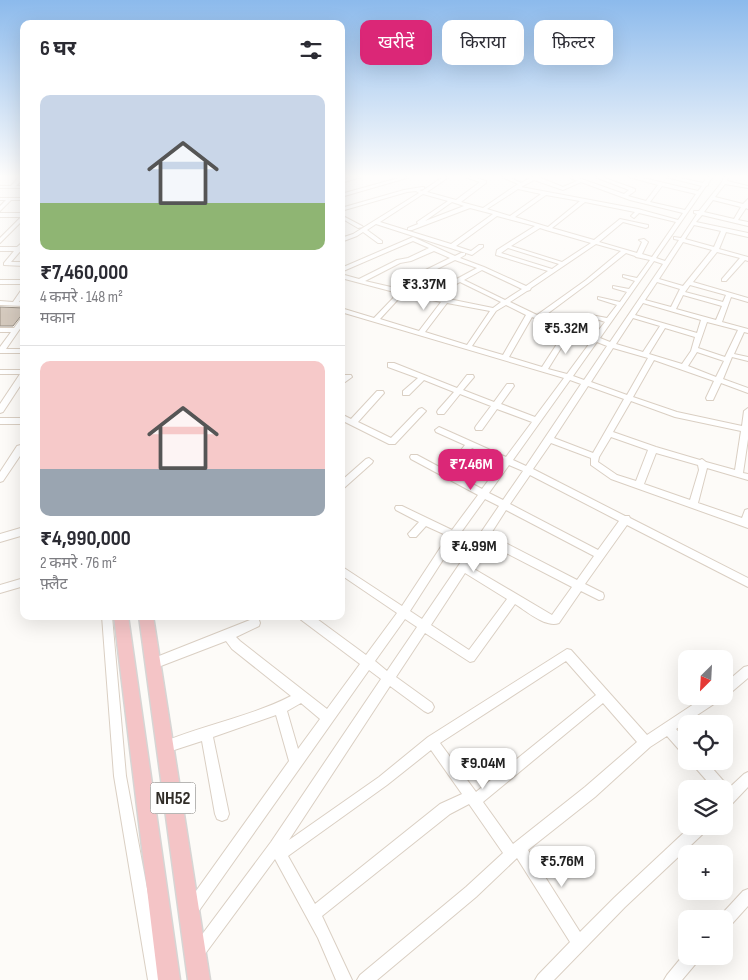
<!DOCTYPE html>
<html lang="hi">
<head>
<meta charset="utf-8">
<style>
	:root { --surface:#fff; --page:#f2f2f3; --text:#2b2b33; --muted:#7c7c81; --line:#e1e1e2; --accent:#db2777 }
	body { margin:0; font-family:"Sofia Sans Condensed","Noto Sans Devanagari",sans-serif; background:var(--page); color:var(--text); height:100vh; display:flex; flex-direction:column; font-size:19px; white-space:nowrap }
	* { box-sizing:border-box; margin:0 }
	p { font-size:16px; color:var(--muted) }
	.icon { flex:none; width:28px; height:28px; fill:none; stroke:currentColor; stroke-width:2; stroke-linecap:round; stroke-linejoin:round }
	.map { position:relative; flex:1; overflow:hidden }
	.details { position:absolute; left:20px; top:20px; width:325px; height:600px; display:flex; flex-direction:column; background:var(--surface); border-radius:10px; box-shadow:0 5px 20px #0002 }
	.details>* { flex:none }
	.hud { position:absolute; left:360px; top:20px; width:312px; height:45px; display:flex; gap:10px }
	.needle { width:32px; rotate:204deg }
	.tools { position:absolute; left:678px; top:650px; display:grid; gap:10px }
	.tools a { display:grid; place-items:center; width:55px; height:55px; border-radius:10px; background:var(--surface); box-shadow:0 5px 20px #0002; font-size:25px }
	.price { position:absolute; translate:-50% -42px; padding:0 11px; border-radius:10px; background:#fff; color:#222; font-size:16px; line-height:32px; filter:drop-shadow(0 1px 2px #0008) }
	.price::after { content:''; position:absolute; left:50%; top:30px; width:15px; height:11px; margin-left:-8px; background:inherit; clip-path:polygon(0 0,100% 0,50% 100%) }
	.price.current { background:var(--accent); color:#fff }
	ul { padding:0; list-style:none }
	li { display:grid; align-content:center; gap:10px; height:265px; padding:0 20px }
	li+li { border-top:1px solid var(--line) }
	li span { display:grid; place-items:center; height:155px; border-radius:10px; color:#555 }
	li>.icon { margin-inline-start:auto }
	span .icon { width:90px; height:90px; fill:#fffc; stroke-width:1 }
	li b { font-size:21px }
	h2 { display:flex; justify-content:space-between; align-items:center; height:60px; padding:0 20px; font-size:21px }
	.tag { padding:0 18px; border-radius:10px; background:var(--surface); box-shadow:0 5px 20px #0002; font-size:18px; line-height:45px }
	.tag.current { background:var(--accent); color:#fff }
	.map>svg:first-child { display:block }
	.building { fill:#d4c9bd; stroke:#998f83 }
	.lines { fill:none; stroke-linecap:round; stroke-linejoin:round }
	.minor-casing { stroke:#dacfc3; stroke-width:2 }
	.highway-casing { stroke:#d6d5d4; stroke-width:3 }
	.minor { fill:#fff; fill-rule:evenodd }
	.highway { fill:#f4c4c6; fill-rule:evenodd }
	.labels { text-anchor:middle; stroke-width:4; stroke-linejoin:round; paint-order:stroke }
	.shield { fill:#fff; stroke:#6f6c68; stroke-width:1 }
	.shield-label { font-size:18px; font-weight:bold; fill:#312d28 }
</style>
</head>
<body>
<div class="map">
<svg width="748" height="980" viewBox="0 0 748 980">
	<rect width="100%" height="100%" fill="#fdfbf8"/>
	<path class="building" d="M0,307L24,308V312L13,326H0Z"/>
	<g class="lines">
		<defs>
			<path id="minor" d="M19,177L24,178L16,186H24V188H0V186H11Z
				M352,177H361L341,183V180Z
				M402,177H410L341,197V194Z
				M443,177H449L427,192L456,200L480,182L465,177H473L486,181V183L461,202L483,208L518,184L502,177H509L521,183L530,178L529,177H538L563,187L577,181L569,177H576L624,194L629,190L595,177H602L635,189V191L628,196L646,201L658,185L629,177H639L698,191L702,186L666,177H676L703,183L707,177H712L708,184V185L706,186L656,258L665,261L679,240L674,239V237L681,238L697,214L694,213V211H699L722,182L724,177H728L727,181L748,186V188L725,184L715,197L743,204L748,199V209L746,208L738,220L748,222V226L702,215L696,222L748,233V237L726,232L719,249L748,257V261L745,260L726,281H722V279L740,258L717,252L693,282L748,298V302L731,297L722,322L748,329V333L744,332L734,354L748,357V361L732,357L723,379L748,388V393L721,383L713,400H707L706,398L714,381L654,360L633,397L677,412L742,426L744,411L748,408V439L743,473L748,474V480L707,468L698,503L742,518L745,510L748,509V528L611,479L591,465V458L551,443L533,469L625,516H629L630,518L748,578V587L627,525L585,584L603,593L604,596L603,599L599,600L581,591L559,623C546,628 526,611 515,604L474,661L470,662L425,633L396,677L432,703L434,707L432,711L428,713L424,711L390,686L289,840L379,777L428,737L567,649L571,650L647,735L706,696H722L720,700L676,729L686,740V755L682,753L667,736L650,747L595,797L528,850L580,932L615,897L691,826H707L706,831L625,907L554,980H535L538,975L570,942L517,858L476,897L377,980H357L360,975L466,887L503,853L469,804L450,814L322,916L352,980H336L318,938L275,859L202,958L197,960L192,958L190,953L192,948L271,842L381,679L369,670L196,915L191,917L186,915L184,910L186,905L289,761L276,715L213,737L229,814L227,819L222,821L217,819L215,814L202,741L165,753L161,751L159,747L161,743C203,725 250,717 291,696L232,649L226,641L153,669L149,668L147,664L149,660L255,618L259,620L260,623L259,626L236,637L240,641L327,709L360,664L300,619L299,616H313L366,655L397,613L341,575V566L402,606L448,536L426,526L416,537H410L408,534L419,522L396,510L395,508L396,506H402L452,530L478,495L411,459L410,457L411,455H417L445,470L465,445L436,432L435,430L439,427L506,457L532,422L497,409L482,430H476L475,428L476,426L491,406L460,394L444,414H438L437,412L438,410L454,392L424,380L409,395H403V391L418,378L388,367V363H394L457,388L467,375H473L474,377L463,390L494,402L507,384H513L514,386L501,404L535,417L564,378L341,312V308L374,318L398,293L341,278V274L359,279L397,260L408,258L429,248L413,241L341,272V268L413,237L455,256L461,253H465V255L460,258L484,267L526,286L548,271L496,255L497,250L535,226L497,216L456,246L471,251L479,245H483V247L472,255L376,224L367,230L382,241V243H378L363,232L357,236L341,242V238L353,234L419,193L416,191L407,192L341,211V208L404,190L422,187H424V189L419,190L422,191ZM534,180L563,190L581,182L630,200L683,213L678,220L638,209L521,187ZM662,186L696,194L685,210L650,202ZM518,189L541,194L510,216L487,209ZM423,194L448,201L417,222L418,224L408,228V230H412L470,208L493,214L451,244L380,222ZM546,195L580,201L548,227L515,217ZM713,200L741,207L734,219L704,212ZM452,202L464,206L425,221ZM585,202L635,212L631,216L634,218L639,213L676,222L652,257L642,254L648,242L644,239L639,240L642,242L637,253L599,242L623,222L646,228L648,227V225L620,219L594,240L552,228ZM694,225L721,231L714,247L685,239ZM540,228L546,230L591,243L562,262L511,246ZM683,242L712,250L683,286L659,279ZM596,244L621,251L586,280L537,315L510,302L527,291L530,290L531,288ZM508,248L559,264L552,269L501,253ZM434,251L450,258L391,287L365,281L400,263L411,261ZM626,253L635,256L636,257L650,260L637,278L623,275V277L635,281L629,289L613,286V288L627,292L620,302L598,297V299L617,305L607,318L591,315V317L605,322L594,336L543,317L590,282ZM455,260L477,268L427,295L397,289ZM654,261L663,264L610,342L600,338ZM482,270L522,289L505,300L464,280ZM460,282L501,302L493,308L434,296ZM657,282L680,289L671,307L645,300ZM690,285L726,295L723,302L685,292ZM403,294L441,302L419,331L380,319ZM683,295L722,306L716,320L676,309ZM447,303L490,311L467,345L425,332ZM643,303L701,320L697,333L635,315ZM506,305L526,315L503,355L472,346L496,311ZM532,317L566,330L542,367L509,357ZM633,318L660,326L643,352L616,344ZM707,322L738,330L725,357L698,348ZM665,328L695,337L691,351L682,364L649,354ZM571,332L592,340L567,374L548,369ZM597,342L607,346L584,380L573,376ZM613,348L648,358L627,395L591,382ZM697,352L724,361L716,377L688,366ZM570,380L581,384L526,466L513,460ZM588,386L624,399L593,453L554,438ZM631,401L675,417L741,431L735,470L706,462L702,459L700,460L656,447L613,432ZM611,437L648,450L636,481L617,475L598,462L599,457ZM472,448L502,462L482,489L452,473ZM656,453L698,465L699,470L690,500L644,484ZM509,465L523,471L503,500L489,493ZM530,475L619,521L598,550L510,504ZM485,499L499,506L422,619L410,611L457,538ZM506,510L594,556L577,580L490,535ZM485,542L572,587L552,615L469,566ZM465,573L507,599L469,650L431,625ZM405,619L417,627L387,671L375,661ZM566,661L596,695L476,792L440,743ZM301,703L320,719L298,749L287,711ZM603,703L637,742L585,787L513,844L483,802ZM431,750L462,794L440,804L315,904L288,856L387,785Z
				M0,198H24V200H11L0,211V206L6,200H0Z
				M0,213H24V219L0,243V238L21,217H0Z
				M341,215L362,226L363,227L358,228L341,218Z
				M24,241V247L11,262H24V266L4,265V263L14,251H0V247H17Z
				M0,280H24V284H0Z
				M24,288V295L19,302H24V306L0,305V301L13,302L22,289Z
				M24,316V323L6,349H24V353H0V347L11,332H0V328H14L22,317Z
				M0,370H24V380L3,412L0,413V404L20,374H0Z
				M345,375H351L352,377L341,385V379Z
				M377,391H383L384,393L358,422L391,438L419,409L422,408L426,411L395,444H389L341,420V414L351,419Z
				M0,418H24V424H0Z
				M24,444V450L3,481L0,482V472L17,446Z
				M369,458L373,461L372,463L344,488L341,489V481L366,459Z
				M24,527V535L0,542V534Z
				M24,578V586L0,593V585Z
				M102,616H112L126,776L164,980H148L114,776Z
				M748,666V678L728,695L724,697L723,696L724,684L744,667Z
				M691,761H706L727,785L729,788L744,774L748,772V787L729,807L724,808V789H714L693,765Z
				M748,889V906L729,927L724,929V919H718L719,917L743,891Z
				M686,952V956H700L698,961L682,980H664L667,975Z"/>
			<path id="highway" d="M114,616H128L180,980H158Z
				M139,616H153L210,980H188Z"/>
		</defs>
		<use href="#minor" class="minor-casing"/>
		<use href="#highway" class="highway-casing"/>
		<use href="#minor" class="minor"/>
		<use href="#highway" class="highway"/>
	</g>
	<linearGradient id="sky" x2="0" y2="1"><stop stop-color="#8cbaec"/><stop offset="0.56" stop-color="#fefdfc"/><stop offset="1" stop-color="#fefdfc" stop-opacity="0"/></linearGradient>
	<rect width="748" height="315" fill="url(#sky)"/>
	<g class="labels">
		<rect class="shield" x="150.5" y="782.5" width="45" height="31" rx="4"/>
		<g class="shield-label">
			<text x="173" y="804">NH52</text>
		</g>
	</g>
</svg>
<div class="tools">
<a><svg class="needle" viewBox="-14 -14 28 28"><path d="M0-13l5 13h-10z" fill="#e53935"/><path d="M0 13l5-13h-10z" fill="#7c7c81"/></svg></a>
<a><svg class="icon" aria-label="locate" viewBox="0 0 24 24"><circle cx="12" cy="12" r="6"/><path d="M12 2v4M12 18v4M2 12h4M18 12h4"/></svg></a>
<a><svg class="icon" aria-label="layers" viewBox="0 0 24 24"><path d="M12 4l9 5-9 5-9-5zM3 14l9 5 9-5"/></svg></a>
<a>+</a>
<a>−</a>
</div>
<b class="price" style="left:424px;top:311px">₹3.37M</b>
<b class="price" style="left:566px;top:355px">₹5.32M</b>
<b class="price current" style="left:471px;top:491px">₹7.46M</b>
<b class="price" style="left:474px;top:573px">₹4.99M</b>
<b class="price" style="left:483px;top:790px">₹9.04M</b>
<b class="price" style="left:562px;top:888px">₹5.76M</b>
<div class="hud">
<a class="tag current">खरीदें</a>
<a class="tag">किराया</a>
<a class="tag">फ़िल्टर</a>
</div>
<section class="details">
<h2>6 घर<svg class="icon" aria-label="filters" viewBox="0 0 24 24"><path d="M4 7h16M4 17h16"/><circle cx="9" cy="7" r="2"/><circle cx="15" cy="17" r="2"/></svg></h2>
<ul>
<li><span style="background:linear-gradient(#c9d6e8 70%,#8fb573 0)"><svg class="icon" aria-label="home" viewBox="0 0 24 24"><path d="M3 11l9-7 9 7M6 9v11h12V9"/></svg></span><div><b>₹7,460,000</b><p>4 कमरे · 148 m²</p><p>मकान</p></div></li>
<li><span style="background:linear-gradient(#f6c9c9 70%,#9aa5b1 0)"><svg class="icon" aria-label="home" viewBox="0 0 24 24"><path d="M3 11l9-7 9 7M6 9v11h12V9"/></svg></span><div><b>₹4,990,000</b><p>2 कमरे · 76 m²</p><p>फ़्लैट</p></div></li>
</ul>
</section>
</div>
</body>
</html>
